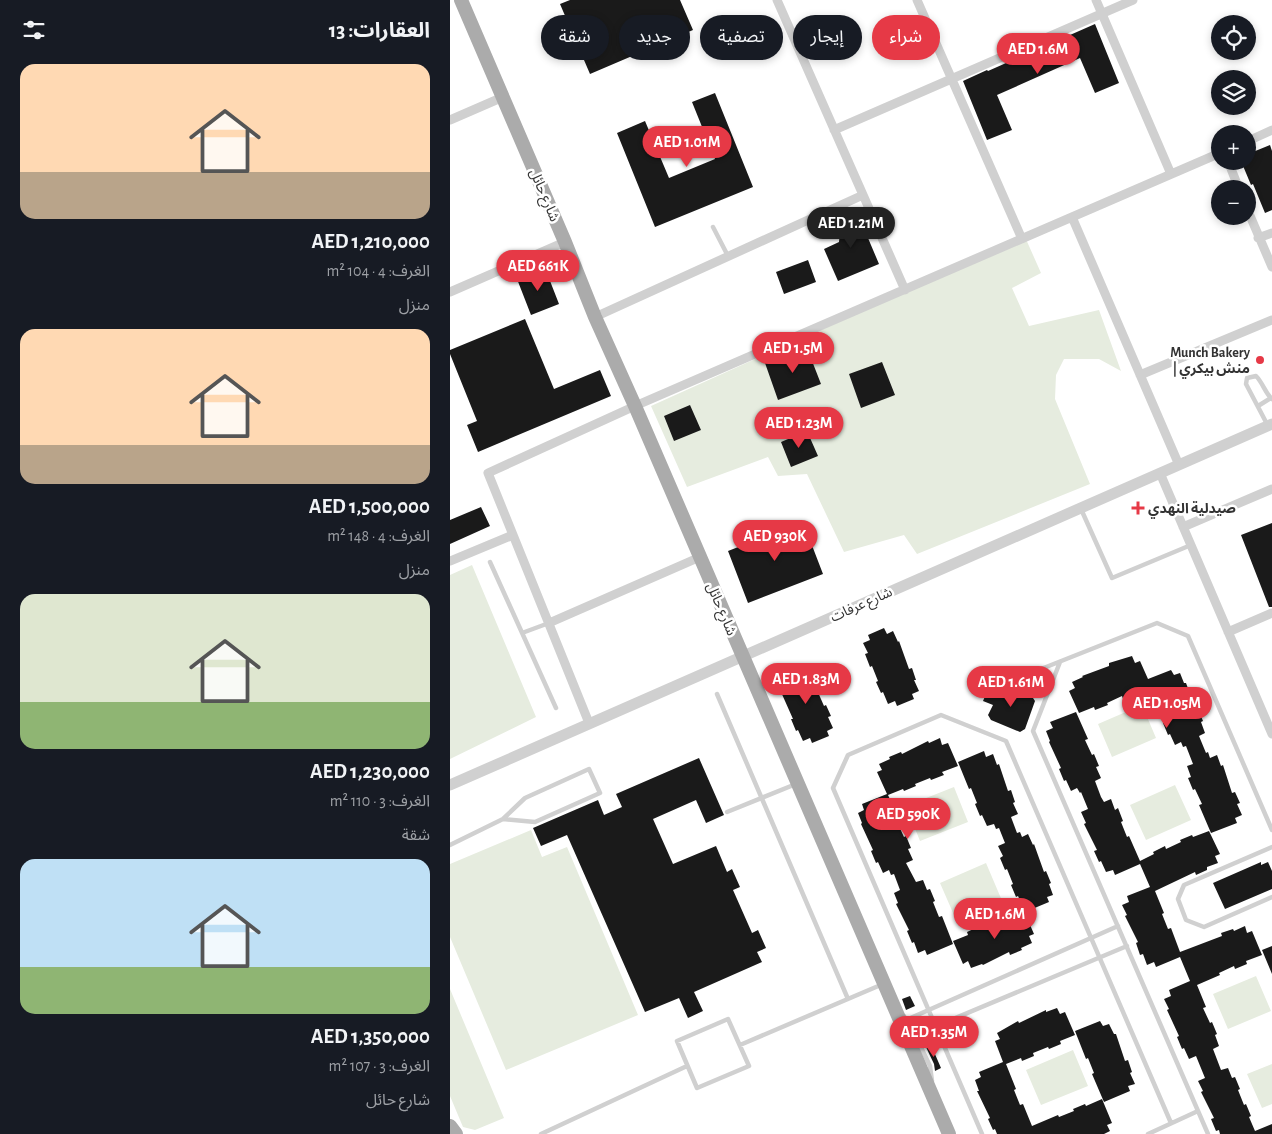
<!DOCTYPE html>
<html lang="ar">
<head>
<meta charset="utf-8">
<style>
	:root { --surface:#171b24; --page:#20242c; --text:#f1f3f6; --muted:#9ea1a6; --accent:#e63946 }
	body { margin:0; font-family:"Alegreya Sans","Noto Sans Arabic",sans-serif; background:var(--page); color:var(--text); direction:rtl; height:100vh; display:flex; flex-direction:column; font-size:19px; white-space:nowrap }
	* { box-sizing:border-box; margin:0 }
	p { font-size:16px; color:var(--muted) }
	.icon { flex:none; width:28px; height:28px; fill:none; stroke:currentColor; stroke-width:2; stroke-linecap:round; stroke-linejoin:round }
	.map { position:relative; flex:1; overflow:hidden; direction:ltr }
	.sheet { display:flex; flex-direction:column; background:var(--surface); width:450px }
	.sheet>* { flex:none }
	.banner { position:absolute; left:15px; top:15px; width:475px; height:45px; direction:rtl; display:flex; gap:10px }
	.buttons { position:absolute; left:761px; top:15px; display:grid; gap:10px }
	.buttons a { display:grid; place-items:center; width:45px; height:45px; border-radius:50%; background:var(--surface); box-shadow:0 2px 8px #0003; font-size:25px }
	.price { position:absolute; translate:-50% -42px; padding:0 11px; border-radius:18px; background:var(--accent); color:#fff; font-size:16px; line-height:32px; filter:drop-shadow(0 1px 2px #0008) }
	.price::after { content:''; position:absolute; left:50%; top:30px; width:15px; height:11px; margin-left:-8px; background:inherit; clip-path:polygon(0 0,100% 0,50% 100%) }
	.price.on { background:#222; color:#fff }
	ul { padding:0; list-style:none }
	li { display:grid; align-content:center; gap:10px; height:265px; padding:0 20px }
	li span { display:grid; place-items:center; height:155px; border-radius:15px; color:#555 }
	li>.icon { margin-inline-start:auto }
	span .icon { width:90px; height:90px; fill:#fffc; stroke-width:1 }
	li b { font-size:21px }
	h2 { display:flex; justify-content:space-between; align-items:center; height:60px; padding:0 20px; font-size:21px }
	.pill { padding:0 18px; border-radius:22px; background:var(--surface); box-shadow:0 2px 8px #0003; font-size:18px; line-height:45px }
	.pill.on { background:var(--accent); color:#fff }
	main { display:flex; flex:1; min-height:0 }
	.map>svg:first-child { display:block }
	.green { fill:#e6ecdf }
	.building { fill:#1a1a1a }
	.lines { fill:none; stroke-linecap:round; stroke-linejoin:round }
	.service { stroke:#d0d0d0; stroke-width:4.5 }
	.minor { stroke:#d0d0d0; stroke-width:9 }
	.tertiary { stroke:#d0d0d0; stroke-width:11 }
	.primary { stroke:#ababab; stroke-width:14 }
	.poi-dot { fill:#e63946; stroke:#fff; stroke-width:2 }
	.labels { text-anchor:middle; stroke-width:5; stroke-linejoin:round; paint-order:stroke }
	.street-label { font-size:14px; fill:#333; stroke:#fff }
	.poi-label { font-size:14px; font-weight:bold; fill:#333; stroke:#fff; text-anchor:end }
</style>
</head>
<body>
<main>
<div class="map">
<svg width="822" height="1134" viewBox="0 0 822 1134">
	<rect width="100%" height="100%" fill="#fff"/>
	<path class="green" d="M575,237L591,273L562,288L579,326L649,310L671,371L649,359H614L606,375L605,399L640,484L467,554L454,535L394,552L357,474L328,476L318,457L237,487L201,406Z
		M22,565L86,717L0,759V575Z
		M692,705L706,738L662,757L648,724Z
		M725,785L741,820L696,840L680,805Z
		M504,787L518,822L470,841L456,806Z
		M81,830L92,857L117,847L188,1015L56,1070L0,937V864Z
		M536,863L553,903L507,922L490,883Z
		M806,976L821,1011L778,1029L763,994Z
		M0,989L54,1118L25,1130L13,1127L0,1096Z
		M623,1050L638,1086L591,1105L576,1070Z
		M822,1064V1104L812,1108L797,1074Z"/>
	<path class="building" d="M120,0H230L243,30L140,74L110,4Z
		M645,24L669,83L645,93L630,58L547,95L562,130L537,140L513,81L537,70L538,71Z
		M265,93L303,187L205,227L167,133L195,121L219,178L265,159L242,102Z
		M820,145L822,151V210L815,213L803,184L801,185L791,161H798V154Z
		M407,212L429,264L388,281L374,249L389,242L391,219Z
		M358,260L366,282L334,294L326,272Z
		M95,268L109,304L81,315L67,279Z
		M75,319L104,389L150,370L161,396L28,452L17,425L27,421L0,354V350Z
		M357,348L371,384L328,400L315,363Z
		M432,362L445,395L411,408L399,374Z
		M240,405L251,430L224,441L214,416Z
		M357,431L368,456L341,467L331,442Z
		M31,507L40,526L0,544V520Z
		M353,522L373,574L298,603L278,551Z
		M822,523V607H819L791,535Z
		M434,628L437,634L443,631L448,642L449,641L459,669L462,668L466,680H464L469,691L462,694L464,699L447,706L445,701L438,704L433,692L431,693L426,682L428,681L422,666L420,667L415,654L418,653L413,643L420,640L418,635Z
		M682,656L685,663L690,661L698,679L721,670L724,675L730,673L734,683H736L746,710L748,709L753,721L751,722L755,733L749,736L756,753L758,752L760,758L767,755L771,766L773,765L782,793L785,792L790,803L787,804L792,815L785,818L787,823L761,833L749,805L752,804L745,789L743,790L738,778L741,777L737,766L743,764L736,746L733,747L731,742L725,745L720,734L718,735L713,723L715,722L709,707L707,708L698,688L673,699L672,696L657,703L658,705L645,710L644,707L629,713L619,691L625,688L622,682L633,677L632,676L659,666V663Z
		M349,666L351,671L357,668L362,678L365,677L370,689L367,690L374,706L376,705L381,716L378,717L383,728L377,731L379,736L362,743L360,738L353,741L348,730L346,731L341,719H343L331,692L333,691L328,681L335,678L332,673Z
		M555,685L581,695L585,701L575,729L570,732L541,720L538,715L543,705L533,701L536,694L545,697L549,687Z
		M626,712L638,739L635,740L642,755L644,754L649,766L646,767L651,778L645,781L651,797L654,802L661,799L665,810L668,808L673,821L671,822L677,837L679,836L690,861L704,854L703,852L715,846L716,849L731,842L730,840L742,835L743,837L759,831L770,854L765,856L768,863L757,867V870L746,875L745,872L705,891L714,913L712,914L718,929L721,928L730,952L772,936L771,933L783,929L784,931L795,926L797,933L802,931L812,955L796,961L797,964L785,969L784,966L769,973L770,975L747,985L756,1007L753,1008L760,1023L762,1022L767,1034L765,1035L769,1046L763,1049L771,1070L778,1068L782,1078L785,1077L790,1089L788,1090L794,1105L796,1104L801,1116L799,1117L805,1131L822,1124V1134H770L769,1130L766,1131L761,1119L764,1118L751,1092L753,1091L748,1081L755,1078L746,1056L739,1059L734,1048L732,1049L727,1037L729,1036L717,1010L719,1009L714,999L721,996L719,990L740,981L730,957L706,967L704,962L697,965L693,954L690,955L686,943L688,942L675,916L677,915L672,905L679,902L677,896L700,887L690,864L665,875L663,870L656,872L651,861L649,862L644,851L647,850L634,824L636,823L631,812L638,809L631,792L630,793L627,788L621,791L616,780L614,781L609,769L611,768L599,742L600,741L596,731L603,728L600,722Z
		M490,738L492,745L498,743L508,766L492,772L494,775L481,780L480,778L465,784L466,786L454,791L453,789L438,795L450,821L447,822L454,837L456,836L461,848L458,849L463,860L456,863L466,882L473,880L477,890L480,889L485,901L483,902L489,917L492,916L503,944L477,955L475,950L468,953L464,942L462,943L457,931L459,930L446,904L448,903L444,893L450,890L444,874L441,875L439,870L433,873L428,862L426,863L421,851L423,850L411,824L412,823L408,813L414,810L412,804L437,794L427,772L432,770L429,764L440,759L439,757L451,752L452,754L478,741L479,743Z
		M534,751L536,757L543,754L547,765L549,764L558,791L561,790L565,802L563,803L568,814L561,817L567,833L570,832L572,837L578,834L583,845L584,844L594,872L596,871L601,883L599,884L603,895L597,897L599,902L575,912L568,896L566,897L561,885L563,884L557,869L555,870L550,858L553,856L548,846L555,843L549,828L546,829L544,824L537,826L532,815L530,816L525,804L527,803L521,788L519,789L508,762Z
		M249,758L274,815L256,823L246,800L203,819L223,864L266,846L277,872L282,869L290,887L283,890L302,933L308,930L316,948L307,952L312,962L244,992L253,1011L238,1018L229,998L195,1012L117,835L91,846L83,828L148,800L154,815L172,807L166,794Z
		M811,862V865L818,862L822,871V889L775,909L763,883Z
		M574,911L584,934L579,936L582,943L571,948L572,950L560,955L559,952L533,965L532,964L521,968L518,961L513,964L503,941L518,935L517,932L530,926L531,929L545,922V920L556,915L557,918Z
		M822,946V974L812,950Z
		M460,996L465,1006L456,1010L452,999Z
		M607,1008L610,1014L615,1012L625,1035L610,1041L611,1044L599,1049L598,1047L583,1053L584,1056L572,1061L571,1058L556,1064L566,1089L564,1090L570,1105L573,1104L582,1126L608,1115L609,1117L624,1111L623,1109L635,1104L636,1106L652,1099L662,1123L657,1125L660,1131L654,1134H547L545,1129L543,1130L538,1119L540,1118L527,1091H529L525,1080L531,1077L529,1072L553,1062L545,1041L550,1039L547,1033L568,1021L569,1023L596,1010V1012Z
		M650,1021L653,1026L659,1024L664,1034H666L675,1061L678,1060L682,1072L680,1073L685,1084L678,1086L680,1091L654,1102L642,1074L644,1073L638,1058L636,1059L625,1031Z
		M481,1045L491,1068L485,1071L484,1064L476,1047Z"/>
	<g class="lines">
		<path class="service" d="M263,227L278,256
			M808,406L821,398
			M817,424L796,384L797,378L806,376C813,383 815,393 822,399
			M631,509L662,578L741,545
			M40,562L106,708
			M72,633L99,623
			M610,662L583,731L758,1134
			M581,673L707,623L738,636L822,830
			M267,694L398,999
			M139,769L150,793L85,822L53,819L75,798Z
			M277,812L346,784
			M0,845L53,819
			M822,847L734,885L728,899L736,920L754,927L822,897
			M454,1016L456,1020L668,926
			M278,1019L299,1066L247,1088L227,1041Z
			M290,1045L433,984
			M482,1081L480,1066L465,1035L677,946
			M91,1134L237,1066
			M532,1134L383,788L398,755L491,715L556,741L721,1123
			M698,1134L748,1111"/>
		<path class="minor" d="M327,0L455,290
			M467,0L572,239
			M646,0L721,174
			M0,120L53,97
			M384,130L683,0
			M798,141L822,130
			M778,161L789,189
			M798,211L822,267
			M622,217L729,465
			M808,238L822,233
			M0,292L115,242
			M145,317L413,195
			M690,375L822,320
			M710,473L822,734
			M733,527L822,489
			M0,561L63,535
			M99,623L250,557
			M778,632L822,613
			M139,723L38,473L185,406L770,153"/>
		<path class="tertiary" d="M0,785L822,424"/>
		<path class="primary" d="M11,0L115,242L145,317L185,406L499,1134
			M0,1126L6,1134"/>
	</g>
	<g class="poi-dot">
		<circle cx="810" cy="360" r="5"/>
		<path d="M685.5 500.5h5v5h5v5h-5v5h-5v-5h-5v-5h5z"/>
	</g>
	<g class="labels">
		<g class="street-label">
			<text transform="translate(95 195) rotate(67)" y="5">شارع حائل</text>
			<text transform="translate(411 604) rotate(-24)" y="5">شارع عرفات</text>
			<text transform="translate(272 609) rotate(67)" y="5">شارع حائل</text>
		</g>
		<g class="poi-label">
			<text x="800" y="357">Munch Bakery<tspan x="800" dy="16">| منش بيكري</tspan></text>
			<text x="698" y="513" text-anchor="start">صيدلية النهدي</text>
		</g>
	</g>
</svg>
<div class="buttons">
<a><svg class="icon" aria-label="locate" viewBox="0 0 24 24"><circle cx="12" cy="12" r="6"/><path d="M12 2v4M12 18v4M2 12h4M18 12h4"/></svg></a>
<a><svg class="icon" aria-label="layers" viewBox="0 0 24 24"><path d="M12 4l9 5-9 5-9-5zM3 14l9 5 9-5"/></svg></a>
<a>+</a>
<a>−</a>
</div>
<b class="price" style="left:588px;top:75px">AED 1.6M</b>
<b class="price" style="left:237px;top:168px">AED 1.01M</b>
<b class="price on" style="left:401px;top:249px">AED 1.21M</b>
<b class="price" style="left:88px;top:292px">AED 661K</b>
<b class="price" style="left:343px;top:374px">AED 1.5M</b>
<b class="price" style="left:349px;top:449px">AED 1.23M</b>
<b class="price" style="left:325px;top:562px">AED 930K</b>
<b class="price" style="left:356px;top:705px">AED 1.83M</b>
<b class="price" style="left:561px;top:708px">AED 1.61M</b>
<b class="price" style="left:717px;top:729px">AED 1.05M</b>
<b class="price" style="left:458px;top:840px">AED 590K</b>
<b class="price" style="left:545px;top:940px">AED 1.6M</b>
<b class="price" style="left:484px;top:1058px">AED 1.35M</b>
<div class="banner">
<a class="pill on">شراء</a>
<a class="pill">إيجار</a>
<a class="pill">تصفية</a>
<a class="pill">جديد</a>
<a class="pill">شقة</a>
</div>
</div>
<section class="sheet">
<h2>العقارات: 13<svg class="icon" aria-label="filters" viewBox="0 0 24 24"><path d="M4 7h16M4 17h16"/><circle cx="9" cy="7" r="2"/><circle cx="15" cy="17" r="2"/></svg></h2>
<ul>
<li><span style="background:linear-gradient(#ffd9b3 70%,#b9a48a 0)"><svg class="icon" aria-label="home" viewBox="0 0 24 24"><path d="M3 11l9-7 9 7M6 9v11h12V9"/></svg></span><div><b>AED 1,210,000</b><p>الغرف: 4 · 104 m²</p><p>منزل</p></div></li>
<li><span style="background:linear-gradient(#ffd9b3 75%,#b9a48a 0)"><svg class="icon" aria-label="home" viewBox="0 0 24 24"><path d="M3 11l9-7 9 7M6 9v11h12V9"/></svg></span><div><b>AED 1,500,000</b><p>الغرف: 4 · 148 m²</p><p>منزل</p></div></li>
<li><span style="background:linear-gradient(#dfe7d0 70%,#8fb573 0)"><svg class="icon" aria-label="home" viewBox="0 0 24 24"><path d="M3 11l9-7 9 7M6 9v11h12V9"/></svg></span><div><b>AED 1,230,000</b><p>الغرف: 3 · 110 m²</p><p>شقة</p></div></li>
<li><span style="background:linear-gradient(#bfe0f5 70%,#8fb573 0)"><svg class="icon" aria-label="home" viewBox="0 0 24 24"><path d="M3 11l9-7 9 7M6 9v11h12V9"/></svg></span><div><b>AED 1,350,000</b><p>الغرف: 3 · 107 m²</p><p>شارع حائل</p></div></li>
</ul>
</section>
</main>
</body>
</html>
